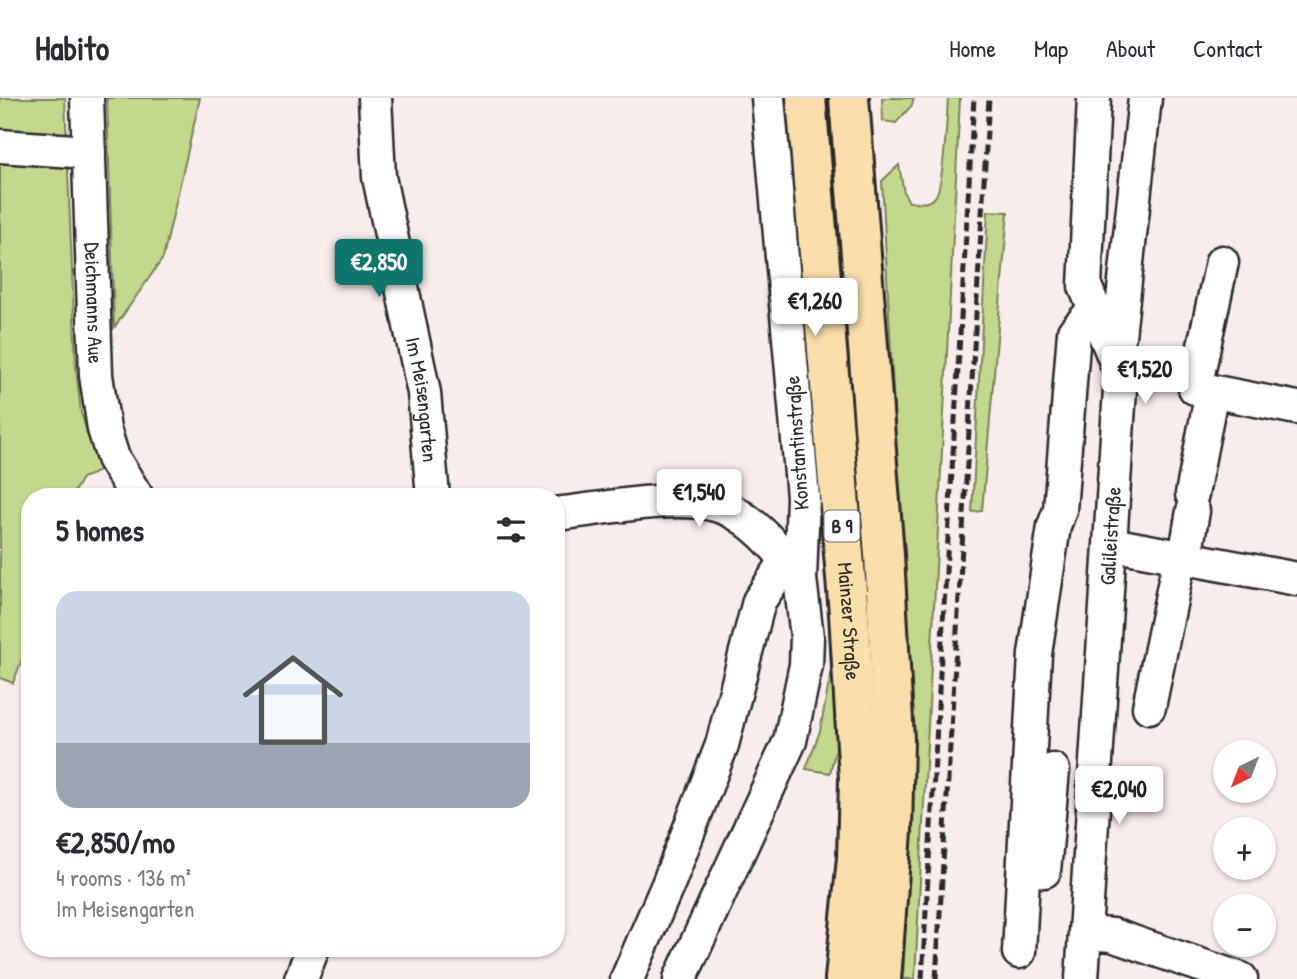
<!DOCTYPE html>
<html lang="en">
<head>
<meta charset="utf-8">
<style>
	:root { --surface:#fff; --page:#f7f7f7; --text:#2b2b33; --muted:#7c7c81; --line:#e1e1e2; --accent:#0f766e }
	body { margin:0; font-family:"Patrick Hand",sans-serif; background:var(--page); color:var(--text); height:100vh; display:flex; flex-direction:column; font-size:26px; white-space:nowrap }
	* { box-sizing:border-box; margin:0 }
	p { font-size:23px; color:var(--muted) }
	.icon { flex:none; width:38px; height:38px; fill:none; stroke:currentColor; stroke-width:2; stroke-linecap:round; stroke-linejoin:round }
	.map { position:relative; flex:1; overflow:hidden }
	.sheet { position:absolute; left:21px; top:390px; width:544px; height:469px; display:flex; flex-direction:column; background:var(--surface); border-radius:28px; box-shadow:0 2px 5px #0004 }
	.sheet>* { flex:none }
	.needle { width:46px; rotate:222deg }
	.tools { position:absolute; left:1213px; top:642px; display:grid; gap:14px }
	.tools a { display:grid; place-items:center; width:63px; height:63px; border-radius:50%; background:var(--surface); box-shadow:0 2px 5px #0004; font-size:35px }
	.price { position:absolute; translate:-50% -60px; padding:0 16px; border-radius:7px; background:#fff; color:#222; font-size:23px; line-height:46px; filter:drop-shadow(0 2px 4px #0008) }
	.price::after { content:''; position:absolute; left:50%; top:42px; width:21px; height:16px; margin-left:-10px; background:inherit; clip-path:polygon(0 0,100% 0,50% 100%) }
	.price.active { background:var(--accent); color:#fff }
	ul { padding:0; list-style:none }
	li { display:grid; align-content:center; gap:14px; height:371px; padding:0 35px }
	li+li { border-top:2px solid var(--line) }
	li span { display:grid; place-items:center; height:217px; border-radius:21px; color:#555 }
	li>.icon { margin-inline-start:auto }
	span .icon { width:126px; height:126px; fill:#fffc; stroke-width:1 }
	li b { font-size:30px }
	h2 { display:flex; justify-content:space-between; align-items:center; height:84px; padding:0 35px; font-size:30px }
	header { display:flex; align-items:center; gap:42px; box-sizing:border-box; height:98px; padding:0 35px; background:var(--surface); border-bottom:2px solid var(--line) }
	header strong { font-size:33px }
	nav { display:flex; gap:38px; margin-inline-start:auto; font-size:24px }
	.map>svg:first-child { display:block }
	.green { fill:#c3d88d; stroke:#77825c; stroke-width:2 }
	.lines { fill:none; stroke-linecap:round; stroke-linejoin:round }
	.minor-casing { stroke:#2b2b2b; stroke-width:37 }
	.major-casing { stroke:#2b2b2b; stroke-width:44 }
	.minor { stroke:#fff; stroke-width:32 }
	.major { stroke:#f9deab; stroke-width:38 }
	.rail { stroke:#2b2b2b; stroke-width:5; stroke-dasharray:10 5; stroke-linecap:butt }
	.labels { text-anchor:middle; stroke-width:5; stroke-linejoin:round; paint-order:stroke }
	.shield { fill:#fff; stroke:#6b6b6b; stroke-width:2 }
	.shield-label { font-size:19px; font-weight:bold; fill:#2b2b2b }
	.street-label { font-size:21px; fill:#2b2b2b; stroke:#fff }
</style>
</head>
<body>
<header>
<strong>Habito</strong>
<nav><a>Home</a><a>Map</a><a>About</a><a>Contact</a></nav>
</header>
<div class="map">
<svg width="1297" height="881" viewBox="0 0 1297 881">
	<rect width="100%" height="100%" fill="#f9edec"/>
	<filter id="ink" filterUnits="userSpaceOnUse"><feTurbulence type="fractalNoise" baseFrequency=".0143" numOctaves="2"/><feDisplacementMap in="SourceGraphic" scale="14" xChannelSelector="R" yChannelSelector="G"/><feConvolveMatrix kernelMatrix="1 2 1 2 8 2 1 2 1" color-interpolation-filters="sRGB"/></filter>
	<g filter="url(#ink)">
		<path class="green" d="M0,0H65L76,270L81,315L100,373L82,380L71,399H30V541L13,585L0,580Z
			M107,0H200L163,160L114,230Z
			M781,0H791L843,645L836,650L830,675L806,671L820,633L831,574L829,482L810,308Z
			M882,0H914L912,7L896,25L883,23Z
			M948,0H960C943,294 932,587 915,881H903L912,689L909,540L896,349L882,83L899,67L904,95L909,104C918,104 928,107 935,99C944,89 947,17 948,0Z
			M988,113L1008,114L982,413L972,414Z"/>
		<g class="lines">
			<defs>
				<g id="minor">
					<path id="s1" d="M87,0L96,277L104,331L113,360L137,399"/>
					<path id="s2" d="M375,0L379,79L424,295L433,399"/>
					<path d="M0,48L89,54"/>
					<path d="M1222,164L1195,290L1297,310"/>
					<path d="M1107,242L1119,238L1145,0"/>
					<path d="M1192,396L1212,293"/>
					<path d="M556,416C601,411 674,396 716,407C748,415 782,453 799,480"/>
					<path d="M1111,446L1297,481"/>
					<path d="M1185,459L1193,413"/>
					<path d="M1149,609L1180,458"/>
					<path d="M1044,773L1053,672"/>
					<path d="M1086,835L1112,837L1241,881"/>
					<path d="M1019,854L1035,556L1054,428L1060,412L1074,234L1094,212"/>
					<path d="M301,881L313,850"/>
					<path d="M627,881L669,784L722,647L759,503L787,462"/>
					<path d="M680,881L790,643L806,567L807,539L800,481L803,399L768,0"/>
					<path id="s3" d="M1082,881L1121,276L1085,188L1094,0"/>
				</g>
				<g id="major">
					<path id="s4" d="M806,0L849,516L859,681L857,760L845,881"/>
					<path d="M849,0L884,457L894,642L892,733L881,881"/>
				</g>
			</defs>
			<use href="#minor" class="minor-casing"/>
			<use href="#major" class="major-casing"/>
			<use href="#minor" class="minor"/>
			<use href="#major" class="major"/>
			<path class="rail" d="M922,881L974,0
				M936,881L989,0"/>
		</g>
	</g>
	<g class="labels">
		<rect class="shield" x="824.5" y="412.5" width="35" height="31" rx="5"/>
		<g class="shield-label">
			<text x="842" y="435">B 9</text>
		</g>
		<g class="street-label">
			<text dy="7" stroke="none"><textPath href="#s1" startOffset="205">Deichmanns Aue</textPath></text>
			<text dy="7" stroke="none"><textPath href="#s2" startOffset="306">Im Meisengarten</textPath></text>
			<text transform="translate(797 345) rotate(-94)" y="7">Konstantinstraße</text>
			<text dy="7" stroke="none"><textPath href="#s3" startOffset="444">Galileistraße</textPath></text>
			<text dy="7" stroke="none"><textPath href="#s4" startOffset="525">Mainzer Straße</textPath></text>
		</g>
	</g>
</svg>
<div class="tools">
<a><svg class="needle" viewBox="-14 -14 28 28"><path d="M0-13l5 13h-10z" fill="#e53935"/><path d="M0 13l5-13h-10z" fill="#7c7c81"/></svg></a>
<a>+</a>
<a>−</a>
</div>
<b class="price active" style="left:379px;top:201px">€2,850</b>
<b class="price" style="left:815px;top:240px">€1,260</b>
<b class="price" style="left:1145px;top:308px">€1,520</b>
<b class="price" style="left:699px;top:431px">€1,540</b>
<b class="price" style="left:1119px;top:728px">€2,040</b>
<section class="sheet">
<h2>5 homes<svg class="icon" aria-label="filters" viewBox="0 0 24 24"><path d="M4 7h16M4 17h16"/><circle cx="9" cy="7" r="2"/><circle cx="15" cy="17" r="2"/></svg></h2>
<ul>
<li><span style="background:linear-gradient(#c9d6e8 70%,#9aa5b1 0)"><svg class="icon" aria-label="home" viewBox="0 0 24 24"><path d="M3 11l9-7 9 7M6 9v11h12V9"/></svg></span><div><b>€2,850/mo</b><p>4 rooms · 136 m²</p><p>Im Meisengarten</p></div></li>
</ul>
</section>
</div>
</body>
</html>
